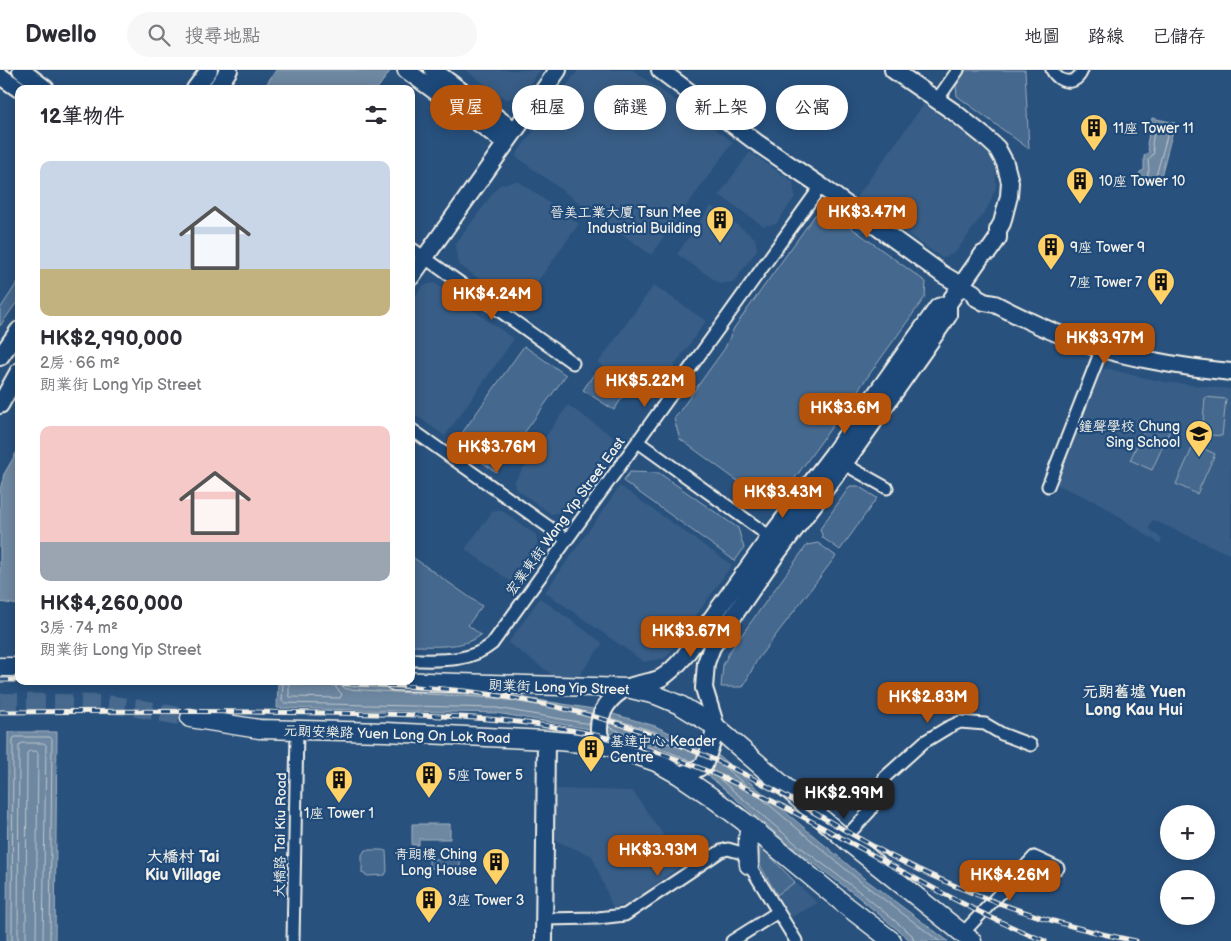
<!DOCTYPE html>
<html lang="zh-TW">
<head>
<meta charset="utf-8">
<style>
	:root { --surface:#fff; --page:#f7f7f7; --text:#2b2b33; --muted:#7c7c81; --line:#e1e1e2; --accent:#b45309 }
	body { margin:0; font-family:"Balsamiq Sans","LXGW WenKai TC",sans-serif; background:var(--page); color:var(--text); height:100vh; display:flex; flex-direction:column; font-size:19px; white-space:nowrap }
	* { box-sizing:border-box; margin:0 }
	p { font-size:16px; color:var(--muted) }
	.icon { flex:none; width:28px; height:28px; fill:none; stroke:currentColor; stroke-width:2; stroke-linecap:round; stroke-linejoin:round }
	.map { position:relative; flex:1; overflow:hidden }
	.drawer { position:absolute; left:15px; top:15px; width:400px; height:600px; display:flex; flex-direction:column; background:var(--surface); border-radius:10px; box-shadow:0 2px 12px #0003 }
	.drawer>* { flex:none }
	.hud { position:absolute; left:430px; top:15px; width:475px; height:45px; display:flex; gap:10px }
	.fabs { position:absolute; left:1160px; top:735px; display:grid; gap:10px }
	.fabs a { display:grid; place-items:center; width:55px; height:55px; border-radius:50%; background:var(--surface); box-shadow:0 2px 12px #0003; font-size:25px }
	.price { position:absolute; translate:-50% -42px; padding:0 11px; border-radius:10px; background:var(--accent); color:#fff; font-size:16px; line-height:32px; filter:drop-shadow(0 1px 2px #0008) }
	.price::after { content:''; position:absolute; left:50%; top:30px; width:15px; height:11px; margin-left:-8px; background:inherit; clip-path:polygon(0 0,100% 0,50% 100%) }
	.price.on { background:#222; color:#fff }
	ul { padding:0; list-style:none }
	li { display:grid; align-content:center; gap:10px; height:265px; padding:0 25px }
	li span { display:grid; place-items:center; height:155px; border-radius:10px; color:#555 }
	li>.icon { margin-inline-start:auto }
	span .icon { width:90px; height:90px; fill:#fffc; stroke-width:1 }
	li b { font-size:21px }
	h2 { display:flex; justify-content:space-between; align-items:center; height:60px; padding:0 25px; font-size:21px }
	.pill { padding:0 18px; border-radius:22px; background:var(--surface); box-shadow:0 2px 12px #0003; font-size:18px; line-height:45px }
	.pill.on { background:var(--accent); color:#fff }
	header { display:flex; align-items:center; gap:30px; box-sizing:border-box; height:70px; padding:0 25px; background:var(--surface); border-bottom:1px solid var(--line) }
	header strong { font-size:24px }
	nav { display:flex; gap:28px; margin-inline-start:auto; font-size:18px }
	.search { width:350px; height:45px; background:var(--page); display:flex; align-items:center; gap:12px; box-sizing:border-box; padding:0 18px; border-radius:28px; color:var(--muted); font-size:19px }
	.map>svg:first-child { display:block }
	.built { fill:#375d86 }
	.green { fill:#45688e; stroke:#9cacbb }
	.water { fill:#6e88a2; stroke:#a4b2be }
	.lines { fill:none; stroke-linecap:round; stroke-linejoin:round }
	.shore { stroke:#bec7cc; stroke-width:1 }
	.primary-tunnel { stroke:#47698e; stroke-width:18; stroke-dasharray:18 9; stroke-linecap:butt }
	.street-casing { stroke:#f4f1e8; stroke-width:15 }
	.secondary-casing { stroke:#f4f1e8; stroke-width:20 }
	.primary-casing { stroke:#f4f1e8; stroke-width:21 }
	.street { stroke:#1f4a7a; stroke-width:11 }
	.secondary { stroke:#1f4a7a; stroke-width:16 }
	.primary { stroke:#1f4a7a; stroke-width:18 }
	.rail-casing { stroke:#f4f1e8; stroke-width:5 }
	.rail { stroke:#1f4a7a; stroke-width:3; stroke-dasharray:9; stroke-linecap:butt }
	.labels { text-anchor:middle; stroke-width:4.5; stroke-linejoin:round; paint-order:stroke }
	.poi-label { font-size:14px; fill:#f4f1e8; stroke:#1f4a7a; text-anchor:start }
	.street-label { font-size:14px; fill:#f4f1e8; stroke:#1f4a7a }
	.quarter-label { font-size:16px; font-weight:bold; fill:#f4f1e8; stroke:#1f4a7a }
</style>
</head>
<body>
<header>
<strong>Dwello</strong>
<div class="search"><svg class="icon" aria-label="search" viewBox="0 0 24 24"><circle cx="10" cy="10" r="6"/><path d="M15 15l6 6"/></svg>搜尋地點</div>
<nav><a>地圖</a><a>路線</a><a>已儲存</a></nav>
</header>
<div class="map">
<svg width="1231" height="871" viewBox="0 0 1231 871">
	<rect width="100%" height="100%" fill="#28517e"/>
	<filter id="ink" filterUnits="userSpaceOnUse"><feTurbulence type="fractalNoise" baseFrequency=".02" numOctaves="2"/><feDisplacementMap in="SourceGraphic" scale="10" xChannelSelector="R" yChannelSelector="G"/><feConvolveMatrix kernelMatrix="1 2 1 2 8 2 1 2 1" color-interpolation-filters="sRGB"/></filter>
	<g filter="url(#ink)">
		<path class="built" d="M465,0H540L520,27L506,29Z
			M578,0H633L733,72L651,185L515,86Z
			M924,34L983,77L992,89L996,103V117L988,137L956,182L942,188L856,128Z
			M750,82L793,112L795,127L776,154L763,156L719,125Z
			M518,111L579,154L519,237L458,194L455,175L499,115Z
			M711,136L755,168L757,180L734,212L720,214L677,184Z
			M435,213L514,269L445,366L411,342V232L423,215Z
			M654,215L706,251L650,330L598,293Z
			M1104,299H1109L1164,312L1231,319V485L1153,450L1149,458L1162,469L1160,474L1100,434L1058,415L1057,408L1099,306Z
			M568,335L612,366L614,379L571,440L551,444L516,419L515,410Z
			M620,416L732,495L666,588L644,592L545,522Z
			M501,440L536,465L539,485L517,516L465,479L492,442Z
			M540,528L603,573L579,606H554L508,573Z
			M556,719L633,721L683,794L627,835L613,838L592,786L554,770Z
			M795,812L818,833L790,848L777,825Z"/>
		<path class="green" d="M966,0H1025L1029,79L957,26L956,16Z
			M831,143L926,212L925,227L782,426L761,428L680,369L674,349L725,278L734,258L815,145Z
			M19,210V229L0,256V239Z
			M524,276L566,305L496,402L455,373Z
			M596,301L626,322L614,340L583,320Z
			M1205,327L1226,329L1222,366L1202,364Z
			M1149,350L1170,360L1152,400L1130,390Z
			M1194,374L1215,384L1197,424L1176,414Z
			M630,402L659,403L738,458L744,478L735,491L623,411Z
			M850,416H858L877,428L840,480L823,468L820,459Z
			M818,473L836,486L757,590L743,617H721L723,595L730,581L807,475Z
			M411,486L482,536L468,555L481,565C462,579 434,576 411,576Z
			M760,776L795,812L777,825L759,793Z
			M365,780H382L386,781L387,801L385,805L368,806L362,803V785Z
			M429,789H460V798H429Z"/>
		<path class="water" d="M276,0H391L377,19H263Z
			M1152,48L1175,53L1160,110L1153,114L1140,110L1138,108L1140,102L1144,100V86L1149,82L1147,74Z
			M19,378V535L0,532V420L4,404Z
			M278,612L329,613L496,623L599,640L655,656L719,686L865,809L948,871H911L857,826L792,777L709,706L673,688L607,662L496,643L277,638Z
			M8,662H57L55,871H7Z
			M412,754H450V769H419V775H412Z"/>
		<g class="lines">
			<path class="shore" d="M1158,54L1167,56L1169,59L1156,106L1152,108L1147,106L1149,100L1148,90L1154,83L1152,74L1155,56Z
				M283,611L282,631L285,633L497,638L590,654
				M289,611V625L290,627L340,628L342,624L336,618L335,611
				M341,611L342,616L346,619L495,628L592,644
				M610,648L653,661L699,682
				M609,657L691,691
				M716,690L862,813L939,871
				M710,701L795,773L860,822L912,865L914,871
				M12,871L13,669L15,667H50L52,669L50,871
				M18,871L19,676L22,673H44L46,675L43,871
				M26,871L27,683L29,681H36L38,683L36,871"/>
			<path class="primary-tunnel" d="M0,632L106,634L137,638L190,648"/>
			<defs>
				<path id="street" d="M1052,0C1059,14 1077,16 1082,0
					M937,30L958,0
					M411,178L573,293
					M411,359L567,470
					M638,372L776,471
					M844,394L887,418
					M1048,416L1102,278
					M411,590C439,590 469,593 492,574L821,116
					M845,768L870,741L885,707L924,672L947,658L960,652L985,654L1002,664L1031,675
					M544,849L598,848L625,845L721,781L728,779L742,783L796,871
					M963,863L1034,787L1058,798
					M293,871L297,661
					M732,871L778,842"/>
				<path id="secondary" d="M21,0L46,19
					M406,0L506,73
					M433,0L515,61
					M660,0L756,72L821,116L942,204L974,223L975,227L984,232L995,234C1018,246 1042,258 1067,267C1114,286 1180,297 1231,302
					M0,6L19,19
					M195,19L209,0
					M216,19L229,0
					M411,207L558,0
					M0,287L19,260
					M0,335L19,301
					M604,675C602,671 599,666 599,661C598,642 611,625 627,618C637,613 650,613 661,608C670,603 677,595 684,587L770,467L833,384L938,237L948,234
					M679,705L693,701L704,695L711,675L716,657L704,618L706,593L712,577L775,486L844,394L948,246V234L983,184L989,181L998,168V160L1002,153L1009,126L1010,112L1005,93L997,78L984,66L954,42L893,0
					M544,871L546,670"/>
				<path id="primary" d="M0,597H19
					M394,611L627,618L656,625L680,635L716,657L851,774L972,871
					M190,648L259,659L386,662L546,670L604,675L627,682L656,692L679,705L710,726L750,756L844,834L892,871
					M749,795L748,768L750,756"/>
			</defs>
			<use href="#street" class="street-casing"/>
			<use href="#secondary" class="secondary-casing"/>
			<use href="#primary" class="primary-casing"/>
			<use href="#street" class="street"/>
			<use href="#secondary" class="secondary"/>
			<use href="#primary" class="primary"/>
			<defs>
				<path id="rail" d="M0,610H19
					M278,611C340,614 403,614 465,621C548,631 630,653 706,686C773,715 832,755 895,788C972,827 1052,855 1136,871
					M0,642C108,641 216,641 324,643C445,645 556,645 671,687C803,734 916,820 1045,871"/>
			</defs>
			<use href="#rail" class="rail-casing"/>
			<use href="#rail" class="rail"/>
		</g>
	</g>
	<defs>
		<symbol id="building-pin" viewBox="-11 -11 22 30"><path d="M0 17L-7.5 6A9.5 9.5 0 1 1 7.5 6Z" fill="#ffd166" stroke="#1f4a7a"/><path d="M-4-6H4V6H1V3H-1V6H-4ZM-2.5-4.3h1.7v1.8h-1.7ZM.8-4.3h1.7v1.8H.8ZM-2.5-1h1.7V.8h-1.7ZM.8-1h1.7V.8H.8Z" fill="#111"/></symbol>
		<symbol id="school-pin" viewBox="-11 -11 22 30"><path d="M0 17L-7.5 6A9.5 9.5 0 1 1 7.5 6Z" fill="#ffd166" stroke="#1f4a7a"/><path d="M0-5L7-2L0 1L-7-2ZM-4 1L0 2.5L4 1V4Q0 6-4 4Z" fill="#111"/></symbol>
	</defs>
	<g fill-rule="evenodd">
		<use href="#building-pin" x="1078" y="42" width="32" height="43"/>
		<use href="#building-pin" x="1064" y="95" width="32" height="43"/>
		<use href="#building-pin" x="704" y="134" width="32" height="43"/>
		<use href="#building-pin" x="1035" y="161" width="32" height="43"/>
		<use href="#building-pin" x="1145" y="196" width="32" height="43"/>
		<use href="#school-pin" x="1183" y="348" width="32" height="43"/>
		<use href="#building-pin" x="575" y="663" width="32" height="43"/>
		<use href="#building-pin" x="413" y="689" width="32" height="43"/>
		<use href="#building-pin" x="323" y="694" width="32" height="43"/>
		<use href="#building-pin" x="480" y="776" width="32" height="43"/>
		<use href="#building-pin" x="413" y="814" width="32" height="43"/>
	</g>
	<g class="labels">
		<g class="poi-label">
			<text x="1113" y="63">11座 Tower 11</text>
			<text x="1099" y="116">10座 Tower 10</text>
			<text x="701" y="147" text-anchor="end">晉美工業大廈 Tsun Mee<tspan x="701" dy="16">Industrial Building</tspan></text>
			<text x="1070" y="182">9座 Tower 9</text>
			<text x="1142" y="217" text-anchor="end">7座 Tower 7</text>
			<text x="1180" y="361" text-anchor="end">鐘聲學校 Chung<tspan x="1180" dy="16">Sing School</tspan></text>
			<text x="610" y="676">基達中心 Keader<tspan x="610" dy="16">Centre</tspan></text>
			<text x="448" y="710">5座 Tower 5</text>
			<text x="339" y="748" text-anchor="middle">1座 Tower 1</text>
			<text x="477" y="789" text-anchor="end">青朗樓 Ching<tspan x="477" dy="16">Long House</tspan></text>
			<text x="448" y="835">3座 Tower 3</text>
		</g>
		<g class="street-label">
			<text transform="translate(565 446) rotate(-54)" y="5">宏業東街 Wang Yip Street East</text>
			<text transform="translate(559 617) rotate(2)" y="5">朗業街 Long Yip Street</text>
			<text transform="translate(397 664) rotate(2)" y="5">元朗安樂路 Yuen Long On Lok Road</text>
			<text transform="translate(280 765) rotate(-89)" y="5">大橋路 Tai Kiu Road</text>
		</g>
		<g class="quarter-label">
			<text x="1134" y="627">元朗舊墟 Yuen<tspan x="1134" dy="18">Long Kau Hui</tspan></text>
			<text x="183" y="792">大橋村 Tai<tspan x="183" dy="18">Kiu Village</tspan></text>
		</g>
	</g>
</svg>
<div class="fabs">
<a>+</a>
<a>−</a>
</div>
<b class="price" style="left:867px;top:169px">HK$3.47M</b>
<b class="price" style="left:492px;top:251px">HK$4.24M</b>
<b class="price" style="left:1105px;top:295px">HK$3.97M</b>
<b class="price" style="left:645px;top:338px">HK$5.22M</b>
<b class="price" style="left:845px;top:365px">HK$3.6M</b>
<b class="price" style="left:497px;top:404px">HK$3.76M</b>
<b class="price" style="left:783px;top:449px">HK$3.43M</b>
<b class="price" style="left:691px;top:588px">HK$3.67M</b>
<b class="price" style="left:928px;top:654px">HK$2.83M</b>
<b class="price on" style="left:844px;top:750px">HK$2.99M</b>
<b class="price" style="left:658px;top:807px">HK$3.93M</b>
<b class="price" style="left:1010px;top:832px">HK$4.26M</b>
<div class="hud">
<a class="pill on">買屋</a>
<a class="pill">租屋</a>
<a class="pill">篩選</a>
<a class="pill">新上架</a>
<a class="pill">公寓</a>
</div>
<section class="drawer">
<h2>12筆物件<svg class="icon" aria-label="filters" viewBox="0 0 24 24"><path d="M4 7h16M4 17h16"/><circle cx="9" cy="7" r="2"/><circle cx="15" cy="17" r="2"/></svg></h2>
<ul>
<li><span style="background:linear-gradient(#c9d6e8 70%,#c2b280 0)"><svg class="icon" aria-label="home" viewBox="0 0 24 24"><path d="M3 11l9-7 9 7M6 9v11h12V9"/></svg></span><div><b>HK$2,990,000</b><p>2房 · 66 m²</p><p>朗業街 Long Yip Street</p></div></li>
<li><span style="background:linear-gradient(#f6c9c9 75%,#9aa5b1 0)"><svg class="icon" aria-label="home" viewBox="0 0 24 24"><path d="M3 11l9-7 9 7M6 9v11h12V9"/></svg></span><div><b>HK$4,260,000</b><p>3房 · 74 m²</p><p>朗業街 Long Yip Street</p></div></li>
</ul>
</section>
</div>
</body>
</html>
